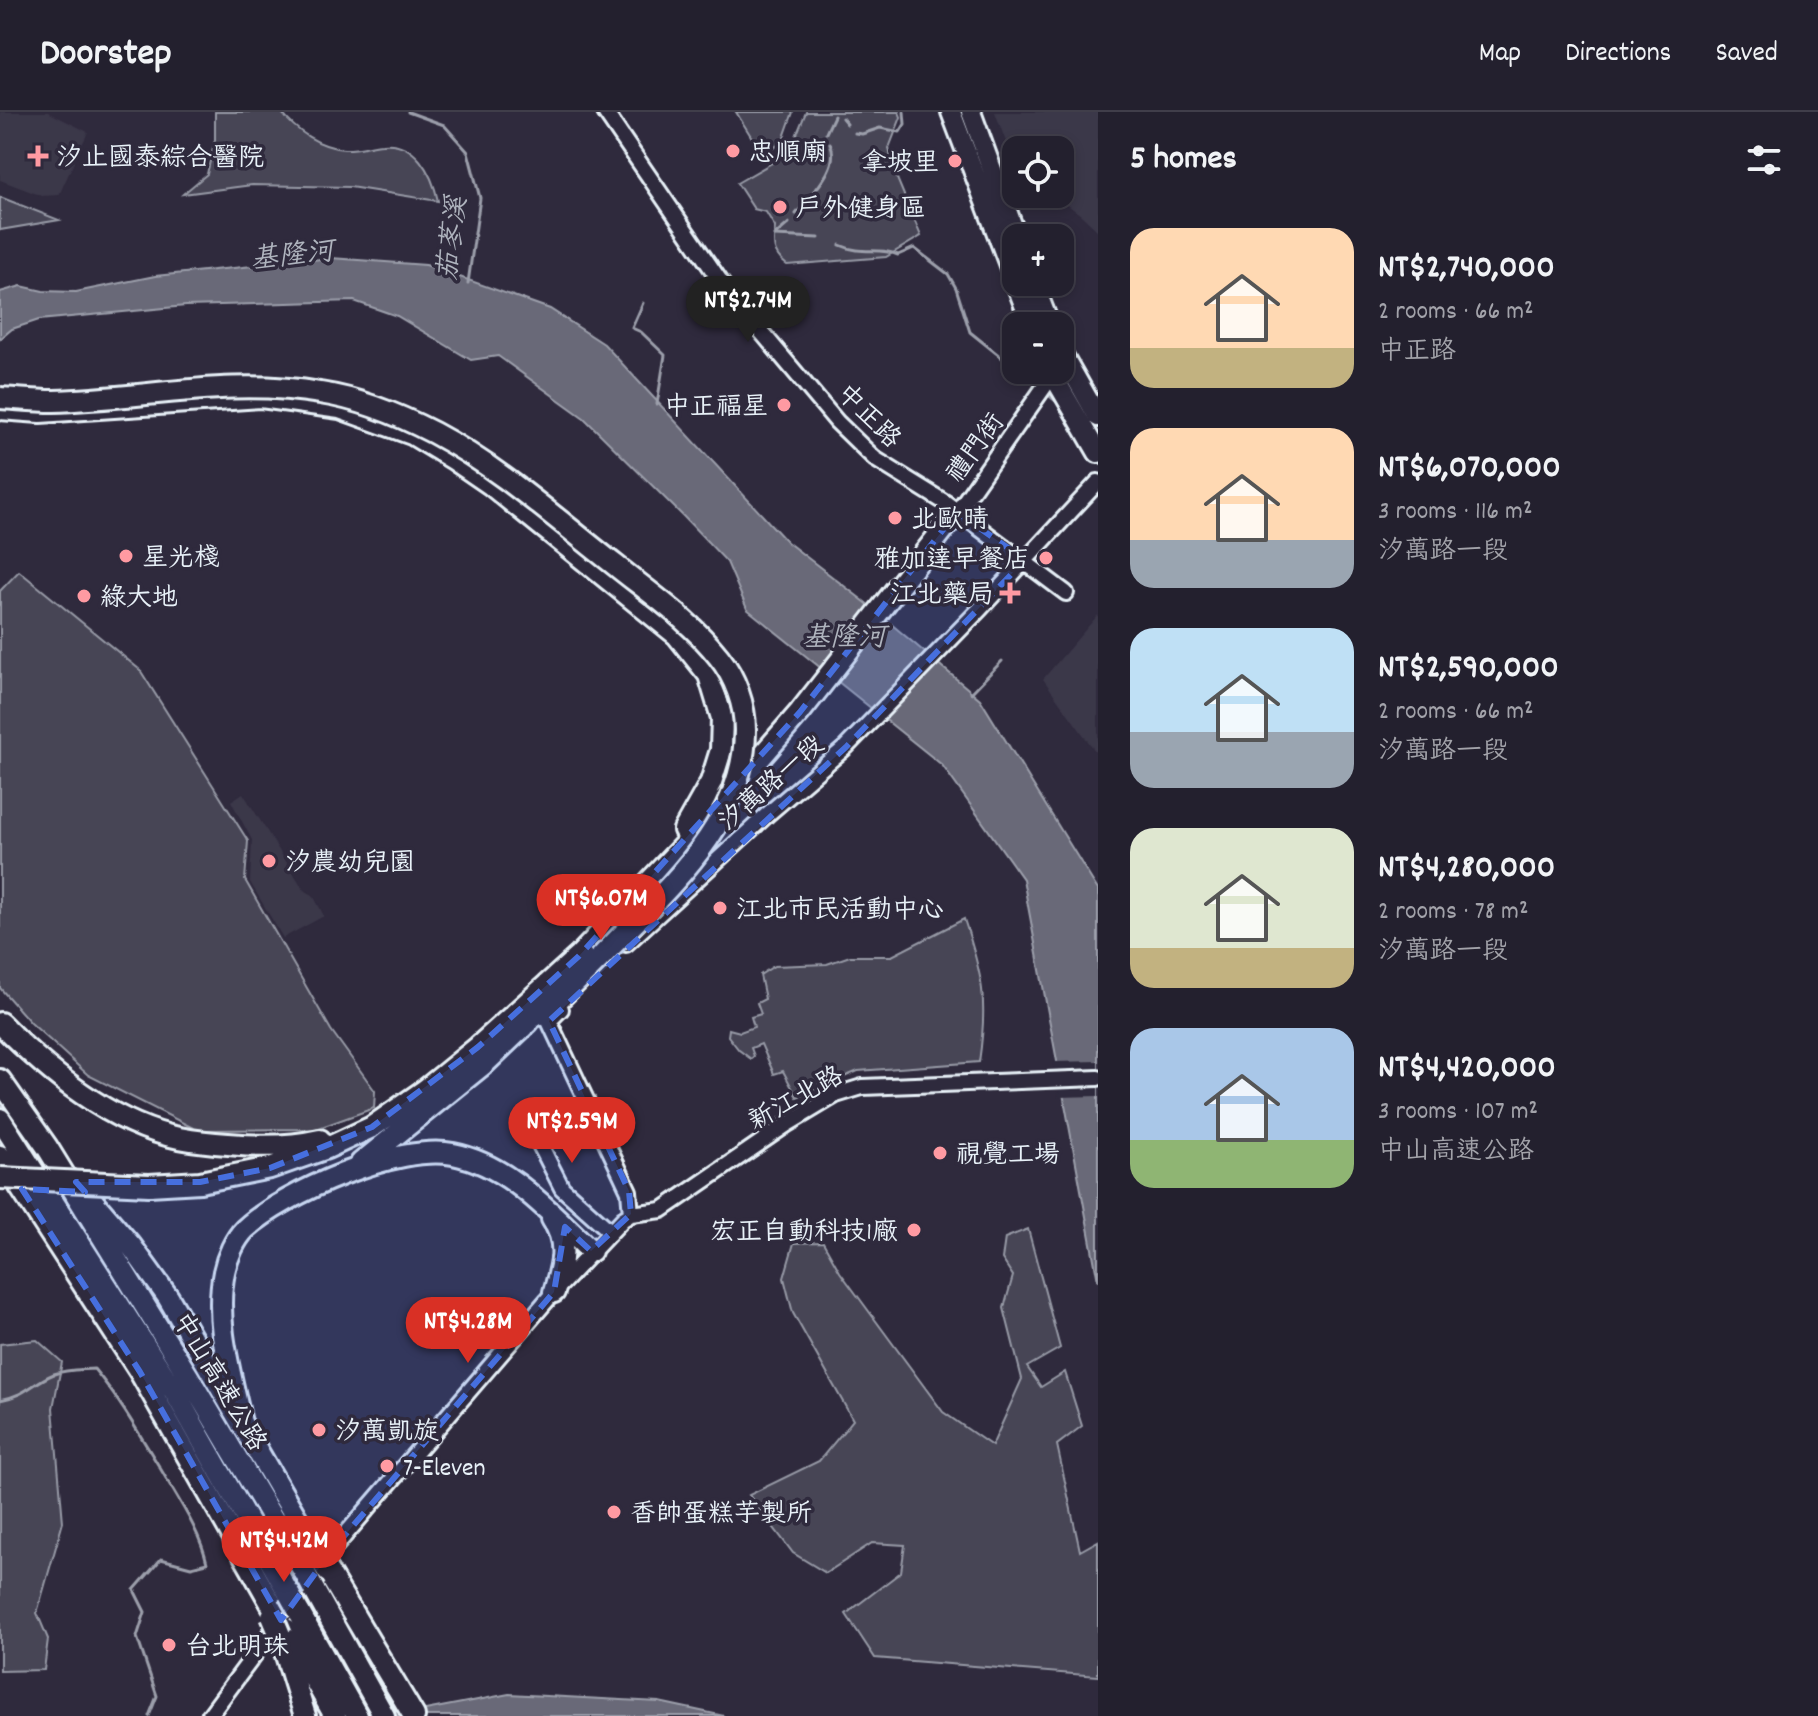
<!DOCTYPE html>
<html lang="en">
<head>
<meta charset="utf-8">
<style>
	:root { --surface:#23202e; --page:#2f2d3a; --text:#f1f3f6; --muted:#a3a3aa; --line:#403e4a; --accent:#d93025 }
	body { margin:0; font-family:Dekko,"LXGW WenKai TC",sans-serif; background:var(--page); color:var(--text); height:100vh; display:flex; flex-direction:column; font-size:30px; white-space:nowrap }
	* { box-sizing:border-box; margin:0 }
	p { font-size:26px; color:var(--muted) }
	.icon { flex:none; width:44px; height:44px; fill:none; stroke:currentColor; stroke-width:2; stroke-linecap:round; stroke-linejoin:round }
	.map { position:relative; flex:1; overflow:hidden }
	.drawer { display:flex; flex-direction:column; background:var(--surface); width:720px }
	.drawer>* { flex:none }
	.controls { position:absolute; left:1002px; top:24px; display:grid; gap:16px }
	.controls a { display:grid; place-items:center; width:72px; height:72px; border-radius:16px; background:var(--surface); box-shadow:0 4px 12px #0003,0 0 0 2px var(--line); font-size:40px }
	.price { position:absolute; translate:-50% -68px; padding:0 18px; border-radius:28px; background:var(--accent); color:#fff; font-size:26px; line-height:52px; filter:drop-shadow(0 2px 4px #0008) }
	.price::after { content:''; position:absolute; left:50%; top:48px; width:24px; height:18px; margin-left:-12px; background:inherit; clip-path:polygon(0 0,100% 0,50% 100%) }
	.price.selected { background:#222; color:#fff }
	ul { padding:0; list-style:none }
	li { display:flex; align-items:center; gap:24px; height:200px; padding:0 32px }
	li span { display:grid; place-items:center; flex:none; width:224px; height:160px; border-radius:24px; color:#555 }
	li>.icon { margin-inline-start:auto }
	span .icon { width:96px; height:96px; fill:#fffc; stroke-width:1 }
	li b { font-size:34px }
	h2 { display:flex; justify-content:space-between; align-items:center; height:96px; padding:0 32px; font-size:34px }
	header { display:flex; align-items:center; gap:48px; box-sizing:border-box; height:112px; padding:0 40px; background:var(--surface); border-bottom:2px solid var(--line) }
	header strong { font-size:38px }
	nav { display:flex; gap:44px; margin-inline-start:auto; font-size:28px }
	main { display:flex; flex:1; min-height:0 }
	.map>svg:first-child { display:block }
	.built { fill:#3b3749 }
	.green { fill:#464455; stroke:#979aa6; stroke-width:2 }
	.water { fill:#696978; stroke:#9c9fab; stroke-width:2 }
	.pier { fill:#2f2a3d }
	.lines { fill:none; stroke-linecap:round; stroke-linejoin:round }
	.stream { stroke:#9c9fab; stroke-width:3 }
	.minor-casing { stroke:#e8f1f8; stroke-width:20 }
	.major-casing { stroke:#e8f1f8; stroke-width:24 }
	.highway-casing { stroke:#e8f1f8; stroke-width:26 }
	.minor { stroke:#2f2a3d; stroke-width:14 }
	.major { stroke:#2f2a3d; stroke-width:18 }
	.highway { stroke:#2f2a3d; stroke-width:20 }
	.highway-bridge-casing { stroke:#e8f1f8; stroke-width:26; stroke-linecap:butt }
	.highway-bridge { stroke:#2f2a3d; stroke-width:20 }
	.marked { fill:#466fde; fill-opacity:0.2; stroke:#466fde; stroke-width:6; stroke-dasharray:16 10; stroke-linejoin:round }
	.poi-dot { fill:#ff9aa2; stroke:#2f2a3d; stroke-width:3 }
	.labels { text-anchor:middle; stroke-width:7; stroke-linejoin:round; paint-order:stroke }
	.poi-label { font-size:26px; fill:#e8f1f8; stroke:#2f2a3d; text-anchor:start }
	.street-label { font-size:26px; fill:#e8f1f8; stroke:#2f2a3d }
	.water-label { font-size:28px; font-style:italic; fill:#afb4be; stroke:#2f2a3d }
</style>
</head>
<body>
<header>
<strong>Doorstep</strong>
<nav><a>Map</a><a>Directions</a><a>Saved</a></nav>
</header>
<main>
<div class="map">
<svg width="1098" height="1604" viewBox="0 0 1098 1604">
	<rect width="100%" height="100%" fill="#2f2a3d"/>
	<filter id="ink" filterUnits="userSpaceOnUse"><feTurbulence type="fractalNoise" baseFrequency=".0125" numOctaves="2"/><feDisplacementMap in="SourceGraphic" scale="16" xChannelSelector="R" yChannelSelector="G"/><feConvolveMatrix kernelMatrix="1 2 1 2 8 2 1 2 1" color-interpolation-filters="sRGB"/></filter>
	<g filter="url(#ink)">
		<path class="built" d="M0,0H48L88,20L59,83L42,84L0,68Z
			M995,0H1098V119L1081,103L1053,82H1060V38H1016V57Z
			M1098,503V643L1043,567Z
			M243,681L304,778L313,783L324,804L283,826L250,770L252,728L231,689Z"/>
		<path class="green" d="M215,0H281C296,19 319,35 344,37C356,38 370,33 382,32C415,28 432,61 438,89L350,75L252,73L183,82L207,62L215,28Z
			M736,0H793L782,31L762,42Z
			M806,0H899L901,5L889,36L893,57L921,124L886,145L787,153C772,142 773,132 775,115L766,100L754,97L737,71L789,41Z
			M0,85L59,108L0,118Z
			M19,459L140,558L248,729L245,768L331,918L375,979L374,996L316,1017L197,1018L88,963L31,911L0,876V479Z
			M964,807C983,865 988,889 979,950L858,959L797,985L783,959L774,962L761,932L751,936L754,944L751,947L739,938L728,924L729,917L740,920L754,915L751,905L761,902L757,891L765,887L760,863L774,854L827,852L850,844H892Z
			M1028,1117L1060,1236L1027,1255L1041,1275L1065,1260L1082,1314L1057,1333L1080,1439L1098,1429V1564L875,1546L846,1502L901,1460L905,1433L872,1431L826,1461L793,1441L749,1383L819,1349L853,1308L793,1201L784,1166L794,1131L823,1130L840,1160L943,1300L992,1334L1022,1267L1004,1196L1013,1164L1002,1147L1005,1126Z
			M37,1228L62,1250L53,1296L63,1410L37,1501L48,1527L44,1558L0,1559V1232Z"/>
		<path class="water" d="M331,146L426,153L550,197L604,232L787,430L865,490L980,587L1098,778V1169L1023,767L942,653L747,497L727,450L683,404L584,306L498,244L471,248L397,204L354,189L186,194L39,208L12,217L0,227V180L21,174L43,179L76,180L155,164Z
			M509,1582L659,1590L724,1604H394Z"/>
		<path class="pier" d="M1098,949V984L1059,985L1053,950Z"/>
		<g class="lines">
			<path class="stream" d="M408,0L444,13L468,40L480,86L468,171
				M842,6L847,12
				M826,21L834,4
				M855,21L862,22L880,16L900,20L905,12L904,0
				M796,102C810,83 842,55 830,31
				M774,124L819,126
				M774,124L789,111
				M840,133C864,144 877,134 898,143L914,136L948,162L956,176L970,220L1016,257
				M643,191L632,216L641,220L665,243L657,292
				M1017,258L1039,275
				M1045,280L1057,290L1064,300
				M971,581L1002,549
				M0,1288C27,1283 32,1271 54,1262C67,1257 81,1258 94,1257C121,1289 141,1325 163,1361C179,1389 200,1419 207,1451L191,1455L161,1447L134,1478L145,1500L137,1525L157,1584L149,1604"/>
			<defs>
				<path id="minor" d="M605,0L727,179L837,310L875,347L946,391L1066,481
					M957,400L1056,258
					M626,832L769,701L846,635L980,497L1098,370
					M561,897L549,909L629,1079L631,1102
					M522,1018L535,1023L562,1076L610,1119
					M209,1604L333,1437L554,1180L623,1107L631,1102L662,1098L786,1013L836,983L862,975L1098,966"/>
				<path id="major" d="M951,0L1032,214
					M971,0L1017,126
					M1033,170L1050,214
					M1060,238L1098,305
					M1050,258L1098,341"/>
				<path id="highway" d="M0,297L40,300L261,285L340,296L412,322L455,348L490,372L677,523L709,563L722,606L721,638L711,670L684,718
					M543,903L599,847
					M0,911C48,960 110,1012 179,1026C195,1029 212,1031 228,1032C259,1035 290,1035 320,1028
					M0,968L47,1035L188,1264L305,1461
					M0,1007L174,1279L289,1482
					M0,1044L140,1260L276,1500
					M361,1051L485,951L528,910L548,884
					M149,1073L200,1070L270,1056L327,1036L372,1015L425,978L478,935L579,844L689,728L800,600L957,400
					M90,1086L132,1135L168,1185L318,1443
					M552,1107C569,1131 562,1154 554,1180
					M241,1311C231,1263 214,1210 224,1160C227,1145 235,1127 245,1117C285,1080 400,1031 453,1042C510,1053 551,1102 591,1139
					M328,1460L414,1604
					M314,1478L384,1604
					M299,1500L357,1604
					M286,1517L335,1604
					M280,1524L305,1604"/>
			</defs>
			<use href="#minor" class="minor-casing"/>
			<use href="#major" class="major-casing"/>
			<use href="#highway" class="highway-casing"/>
			<use href="#minor" class="minor"/>
			<use href="#major" class="major"/>
			<use href="#highway" class="highway"/>
			<defs>
				<path id="highway-bridge" d="M0,286C18,287 36,289 54,289C143,287 231,265 320,281C360,287 399,303 434,321C500,356 556,407 615,453C651,482 690,508 719,545C735,565 745,593 745,618C745,715 660,782 599,847
					M0,1066L149,1073
					M318,1443L328,1460
					M305,1461L314,1478
					M289,1482L299,1500
					M272,1504L280,1523"/>
			</defs>
			<use href="#highway-bridge" class="highway-bridge-casing"/>
			<use href="#highway-bridge" class="highway-bridge"/>
		</g>
	</g>
	<path class="marked" d="M957,400L1025,448L846,635L549,909L629,1079L631,1102L591,1139L565,1115L554,1180L333,1437L281,1508L140,1260L22,1077L85,1080L76,1070H200L270,1056L372,1015L478,935L579,844L800,600Z"/>
	<g class="poi-dot">
		<circle cx="733" cy="39" r="8"/>
		<path d="M34 32h8v8h8v8h-8v8h-8v-8h-8v-8h8z"/>
		<circle cx="955" cy="49" r="8"/>
		<circle cx="780" cy="95" r="8"/>
		<circle cx="784" cy="293" r="8"/>
		<circle cx="895" cy="406" r="8"/>
		<circle cx="126" cy="444" r="8"/>
		<circle cx="1046" cy="446" r="8"/>
		<path d="M1006 469h8v8h8v8h-8v8h-8v-8h-8v-8h8z"/>
		<circle cx="84" cy="484" r="8"/>
		<circle cx="269" cy="749" r="8"/>
		<circle cx="720" cy="796" r="8"/>
		<circle cx="940" cy="1041" r="8"/>
		<circle cx="914" cy="1118" r="8"/>
		<circle cx="319" cy="1318" r="8"/>
		<circle cx="387" cy="1354" r="8"/>
		<circle cx="614" cy="1400" r="8"/>
		<circle cx="169" cy="1533" r="8"/>
	</g>
	<g class="labels">
		<g class="poi-label">
			<text x="749" y="48">忠順廟</text>
			<text x="56" y="53">汐止國泰綜合醫院</text>
			<text x="939" y="58" text-anchor="end">拿坡里</text>
			<text x="796" y="104">戶外健身區</text>
			<text x="768" y="302" text-anchor="end">中正福星</text>
			<text x="911" y="415">北歐晴</text>
			<text x="142" y="453">星光棧</text>
			<text x="1030" y="455" text-anchor="end">雅加達早餐店</text>
			<text x="994" y="490" text-anchor="end">江北藥局</text>
			<text x="100" y="493">綠大地</text>
			<text x="285" y="758">汐農幼兒園</text>
			<text x="736" y="805">江北市民活動中心</text>
			<text x="956" y="1050">視覺工場</text>
			<text x="898" y="1127" text-anchor="end">宏正自動科技1廠</text>
			<text x="335" y="1327">汐萬凱旋</text>
			<text x="403" y="1363">7-Eleven</text>
			<text x="630" y="1409">香帥蛋糕芋製所</text>
			<text x="185" y="1542">台北明珠</text>
		</g>
		<g class="street-label">
			<text transform="translate(870 303) rotate(45)" y="9">中正路</text>
			<text transform="translate(974 335) rotate(-54)" y="9">禮門街</text>
			<text transform="translate(770 670) rotate(-41)" y="9">汐萬路一段</text>
			<text transform="translate(795 985) rotate(-29)" y="9">新江北路</text>
			<text transform="translate(221 1269) rotate(59)" y="9">中山高速公路</text>
		</g>
		<g class="water-label">
			<text transform="translate(450 126) rotate(-83)" y="10">茄苳溪</text>
			<text transform="translate(292 141) rotate(-6)" y="10">基隆河</text>
			<text x="844" y="533">基隆河</text>
		</g>
	</g>
</svg>
<div class="controls">
<a><svg class="icon" aria-label="locate" viewBox="0 0 24 24"><circle cx="12" cy="12" r="6"/><path d="M12 2v4M12 18v4M2 12h4M18 12h4"/></svg></a>
<a>+</a>
<a>−</a>
</div>
<b class="price selected" style="left:748px;top:232px">NT$2.74M</b>
<b class="price" style="left:601px;top:830px">NT$6.07M</b>
<b class="price" style="left:572px;top:1053px">NT$2.59M</b>
<b class="price" style="left:468px;top:1253px">NT$4.28M</b>
<b class="price" style="left:284px;top:1472px">NT$4.42M</b>
</div>
<section class="drawer">
<h2>5 homes<svg class="icon" aria-label="filters" viewBox="0 0 24 24"><path d="M4 7h16M4 17h16"/><circle cx="9" cy="7" r="2"/><circle cx="15" cy="17" r="2"/></svg></h2>
<ul>
<li><span style="background:linear-gradient(#ffd9b3 75%,#c2b280 0)"><svg class="icon" aria-label="home" viewBox="0 0 24 24"><path d="M3 11l9-7 9 7M6 9v11h12V9"/></svg></span><div><b>NT$2,740,000</b><p>2 rooms · 66 m²</p><p>中正路</p></div></li>
<li><span style="background:linear-gradient(#ffd9b3 70%,#9aa5b1 0)"><svg class="icon" aria-label="home" viewBox="0 0 24 24"><path d="M3 11l9-7 9 7M6 9v11h12V9"/></svg></span><div><b>NT$6,070,000</b><p>3 rooms · 116 m²</p><p>汐萬路一段</p></div></li>
<li><span style="background:linear-gradient(#bfe0f5 65%,#9aa5b1 0)"><svg class="icon" aria-label="home" viewBox="0 0 24 24"><path d="M3 11l9-7 9 7M6 9v11h12V9"/></svg></span><div><b>NT$2,590,000</b><p>2 rooms · 66 m²</p><p>汐萬路一段</p></div></li>
<li><span style="background:linear-gradient(#dfe7d0 75%,#c2b280 0)"><svg class="icon" aria-label="home" viewBox="0 0 24 24"><path d="M3 11l9-7 9 7M6 9v11h12V9"/></svg></span><div><b>NT$4,280,000</b><p>2 rooms · 78 m²</p><p>汐萬路一段</p></div></li>
<li><span style="background:linear-gradient(#a9c7e8 70%,#8fb573 0)"><svg class="icon" aria-label="home" viewBox="0 0 24 24"><path d="M3 11l9-7 9 7M6 9v11h12V9"/></svg></span><div><b>NT$4,420,000</b><p>3 rooms · 107 m²</p><p>中山高速公路</p></div></li>
</ul>
</section>
</main>
</body>
</html>
